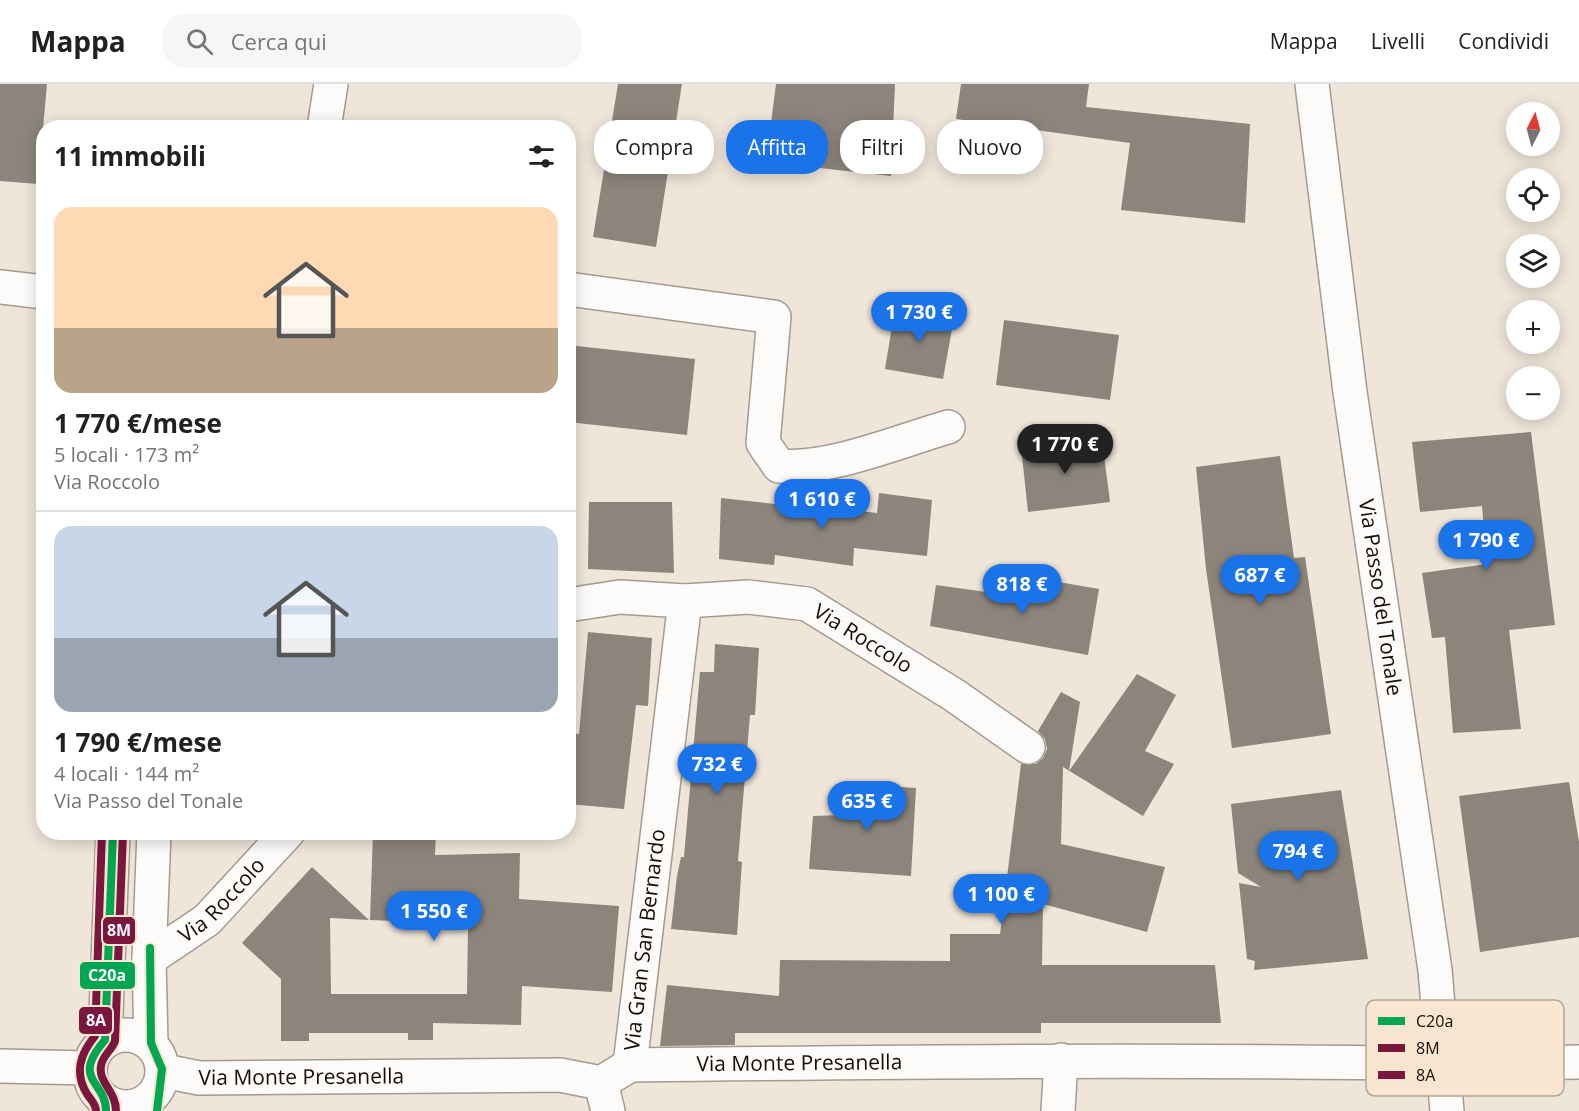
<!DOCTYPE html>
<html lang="it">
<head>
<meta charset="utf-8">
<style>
	:root { --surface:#fff; --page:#f6f6f6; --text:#202124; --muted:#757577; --line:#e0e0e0; --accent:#1a73e8 }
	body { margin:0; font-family:"Open Sans",sans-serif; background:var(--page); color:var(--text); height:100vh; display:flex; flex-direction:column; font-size:22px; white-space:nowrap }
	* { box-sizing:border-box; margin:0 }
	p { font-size:20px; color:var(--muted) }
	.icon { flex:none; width:33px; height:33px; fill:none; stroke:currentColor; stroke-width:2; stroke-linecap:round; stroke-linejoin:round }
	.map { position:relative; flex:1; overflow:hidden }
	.details { position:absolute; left:36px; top:36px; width:540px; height:720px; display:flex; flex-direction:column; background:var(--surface); border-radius:24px; box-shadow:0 3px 15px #0003 }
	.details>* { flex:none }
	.banner { position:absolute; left:594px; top:36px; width:570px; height:54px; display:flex; gap:12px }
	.needle { width:39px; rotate:6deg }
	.buttons { position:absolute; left:1506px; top:18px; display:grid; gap:12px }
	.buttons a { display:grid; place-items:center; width:54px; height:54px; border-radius:50%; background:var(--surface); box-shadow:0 3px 15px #0003; font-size:30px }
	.price { position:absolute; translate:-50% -51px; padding:0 14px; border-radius:21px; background:var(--accent); color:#fff; font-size:20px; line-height:39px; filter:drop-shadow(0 2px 3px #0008) }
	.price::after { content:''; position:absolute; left:50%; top:36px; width:18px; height:14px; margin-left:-9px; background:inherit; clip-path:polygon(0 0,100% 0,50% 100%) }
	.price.current { background:#222; color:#fff }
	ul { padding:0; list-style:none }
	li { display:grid; align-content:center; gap:12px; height:318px; padding:0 18px }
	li+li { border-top:2px solid var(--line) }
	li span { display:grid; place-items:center; height:186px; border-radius:18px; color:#555 }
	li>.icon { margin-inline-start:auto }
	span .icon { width:108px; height:108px; fill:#fffc; stroke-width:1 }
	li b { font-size:26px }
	h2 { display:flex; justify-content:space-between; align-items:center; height:72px; padding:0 18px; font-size:26px }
	.tag { padding:0 21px; border-radius:24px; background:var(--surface); box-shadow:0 3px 15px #0003; font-size:21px; line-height:54px }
	.tag.current { background:var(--accent); color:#fff }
	header { display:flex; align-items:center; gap:36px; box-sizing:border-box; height:84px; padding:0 30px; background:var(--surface); border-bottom:2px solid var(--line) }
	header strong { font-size:28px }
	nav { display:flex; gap:33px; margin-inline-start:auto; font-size:21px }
	.search { width:420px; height:54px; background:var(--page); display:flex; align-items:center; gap:15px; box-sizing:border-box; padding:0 21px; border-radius:24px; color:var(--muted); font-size:22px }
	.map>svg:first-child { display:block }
	.building { fill:#8c857c }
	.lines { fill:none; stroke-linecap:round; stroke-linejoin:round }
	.minor-casing { stroke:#a39b92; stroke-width:36 }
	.minor { stroke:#fdfbf9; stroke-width:33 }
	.bus-1-casing { stroke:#f8e6d0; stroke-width:12 }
	.bus-2-casing { stroke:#f8e6d0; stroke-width:12 }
	.bus-3-casing { stroke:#f8e6d0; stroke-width:12 }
	.bus-1 { stroke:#00a651; stroke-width:8 }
	.bus-2 { stroke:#7b163e; stroke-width:8 }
	.bus-3 { stroke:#7b163e; stroke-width:8 }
	.labels { text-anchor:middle; stroke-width:6; stroke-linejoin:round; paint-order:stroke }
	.street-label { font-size:21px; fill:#140e07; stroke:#f8e6d0 }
	.key { fill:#f8e6d0; stroke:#b4a594; stroke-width:1.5 }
	.key-label { font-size:16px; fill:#140e07 }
	.line-badge { stroke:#f8e6d0; stroke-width:2 }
	.badge-label { font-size:16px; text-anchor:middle; font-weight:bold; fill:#fff }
</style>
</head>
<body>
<header>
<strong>Mappa</strong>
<div class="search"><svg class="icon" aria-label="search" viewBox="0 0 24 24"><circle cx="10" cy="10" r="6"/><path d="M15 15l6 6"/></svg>Cerca qui</div>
<nav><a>Mappa</a><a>Livelli</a><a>Condividi</a></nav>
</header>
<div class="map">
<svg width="1579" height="1027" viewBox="0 0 1579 1027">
	<rect width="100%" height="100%" fill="#efe5d9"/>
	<path class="building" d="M0,0H47L38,100L0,97Z
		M618,0H682L656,163L593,153Z
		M776,0H895L891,92L766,78Z
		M961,0H1089L1086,23L1250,40L1245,139L1121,126L1130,59L956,35Z
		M895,224L954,234L943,295L885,285Z
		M1004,236L1119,251L1110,316L996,301Z
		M568,261L695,275L687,351L568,338Z
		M1531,348L1555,541L1509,546L1521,645L1453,649L1445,553L1432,554L1422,489L1487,480L1482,422L1420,428L1412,358Z
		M1102,355L1110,418L1028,428L1021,363Z
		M1280,372L1294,474L1305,473L1331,650L1232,664L1206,485L1196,383Z
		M879,409L932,416L927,472L854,464L853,482L775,471L774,481L719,475L721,414L803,423V420L877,429Z
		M589,418H672L674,489L588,485Z
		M1041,495L1099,505L1088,571L930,542L936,501L1036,515Z
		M588,548L652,554L648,622L636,621L624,725L568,720L572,649L579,650Z
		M715,560L759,564L755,631H750L738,777L742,778L737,851L671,845L677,792L681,773H684L700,588H714Z
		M1137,590L1176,611L1145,667L1174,680L1143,732L1063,683L1061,760L1165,783L1147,848L1043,820L1042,881H1215L1221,939H1041V949H735V961L660,962L667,901L779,912L780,876L950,877V850H1000L1021,680H1036L1043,674L1047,665L1045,655L1038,647L1061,608L1080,618L1069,687Z
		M1569,698L1579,758V853L1480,868L1459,712Z
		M843,699L916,704L911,792L809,785L813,732L842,731Z
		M1341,706L1368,875L1254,886L1255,877L1247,875L1239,799L1261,803L1238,789L1231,720Z
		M373,748H436L435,771L520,769L519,815L619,822L612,908L522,902L521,941L433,939V956H408V949H309V957H281V895L242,859L312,783L369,836L330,834L331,910H467L468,840L370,836Z"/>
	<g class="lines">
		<defs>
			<g id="minor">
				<path id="s1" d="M1312,0L1350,308L1435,886L1447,1027"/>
				<path d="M324,44L331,0"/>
				<path d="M0,203L44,208"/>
				<path d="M568,205L774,233L763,359L779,382C828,387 900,357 948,343"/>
				<path id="s2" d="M568,521L620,513L685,517L748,513L807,520L954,611L1028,663"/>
				<path id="s3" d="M149,875L207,836L288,748"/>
				<circle cx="126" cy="987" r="36"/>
				<path d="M105,956L113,748"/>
				<path d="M151,959L149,875L154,748"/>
				<path id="s4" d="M630,981L685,517"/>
				<path d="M0,982L89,984"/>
				<path id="s5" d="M164,987L199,994L560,991L601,999L630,981C900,978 1171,975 1441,980C1487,981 1533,978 1579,978"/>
				<path d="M601,999L608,1027"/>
				<path d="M1058,1027L1061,976"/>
			</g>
		</defs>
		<use href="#minor" class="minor-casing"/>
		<use href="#minor" class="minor"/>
		<defs>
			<path id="bus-1" d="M150,864L151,959L162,985L157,1027
				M106,1027C106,996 70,997 105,956L113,748"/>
			<path id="bus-2" d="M116,1027C116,1007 98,998 101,982C102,972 112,966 115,957L123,748"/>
			<path id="bus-3" d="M96,1027C96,1020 91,1016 87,1010C74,989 80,970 95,952L102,748"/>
		</defs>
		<use href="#bus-1" class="bus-1-casing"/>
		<use href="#bus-2" class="bus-2-casing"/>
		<use href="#bus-3" class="bus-3-casing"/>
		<use href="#bus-1" class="bus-1"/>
		<use href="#bus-2" class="bus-2"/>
		<use href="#bus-3" class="bus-3"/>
	</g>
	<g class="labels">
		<g class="street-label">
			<text dy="7" stroke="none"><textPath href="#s1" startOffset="518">Via Passo del Tonale</textPath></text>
			<text dy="7" stroke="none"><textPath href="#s2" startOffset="306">Via Roccolo</textPath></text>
			<text dy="7" stroke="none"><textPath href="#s3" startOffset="94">Via Roccolo</textPath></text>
			<text dy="7" stroke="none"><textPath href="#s4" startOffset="126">Via Gran San Bernardo</textPath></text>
			<text dy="7" stroke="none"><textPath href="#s5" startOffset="642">Via Monte Presanella</textPath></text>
			<text dy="7" stroke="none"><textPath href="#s5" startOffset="138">Via Monte Presanella</textPath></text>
		</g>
	</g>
	<rect x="1366" y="916" width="198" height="96" rx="9" class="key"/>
	<rect x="1378" y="933" width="27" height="8" fill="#00a651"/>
	<rect x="1378" y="960" width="27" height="8" fill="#7b163e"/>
	<rect x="1378" y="987" width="27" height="8" fill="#7b163e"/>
	<g class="key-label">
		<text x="1416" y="943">C20a</text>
		<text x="1416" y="970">8M</text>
		<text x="1416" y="997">8A</text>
	</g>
	<g class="line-badge">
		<rect x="102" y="832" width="34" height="29" rx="6" fill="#7b163e"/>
		<rect x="79" y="877" width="57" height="29" rx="6" fill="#00a651"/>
		<rect x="78" y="922" width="35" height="29" rx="6" fill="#7b163e"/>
	</g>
	<g class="badge-label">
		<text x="119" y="852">8M</text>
		<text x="107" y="897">C20a</text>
		<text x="96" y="942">8A</text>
	</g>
</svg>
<div class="buttons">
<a><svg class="needle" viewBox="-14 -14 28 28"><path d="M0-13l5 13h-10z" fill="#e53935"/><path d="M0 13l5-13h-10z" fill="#757577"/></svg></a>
<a><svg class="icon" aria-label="locate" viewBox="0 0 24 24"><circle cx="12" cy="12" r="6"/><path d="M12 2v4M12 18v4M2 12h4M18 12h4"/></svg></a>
<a><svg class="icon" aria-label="layers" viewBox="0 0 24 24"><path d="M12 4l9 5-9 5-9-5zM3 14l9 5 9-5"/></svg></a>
<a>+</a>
<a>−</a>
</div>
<b class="price" style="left:919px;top:259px">1 730 €</b>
<b class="price current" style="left:1065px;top:391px">1 770 €</b>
<b class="price" style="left:822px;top:446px">1 610 €</b>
<b class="price" style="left:1486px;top:487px">1 790 €</b>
<b class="price" style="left:1260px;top:522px">687 €</b>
<b class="price" style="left:1022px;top:531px">818 €</b>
<b class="price" style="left:717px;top:711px">732 €</b>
<b class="price" style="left:867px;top:748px">635 €</b>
<b class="price" style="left:1298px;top:798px">794 €</b>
<b class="price" style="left:1001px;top:841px">1 100 €</b>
<b class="price" style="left:434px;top:858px">1 550 €</b>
<div class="banner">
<a class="tag">Compra</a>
<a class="tag current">Affitta</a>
<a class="tag">Filtri</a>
<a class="tag">Nuovo</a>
</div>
<section class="details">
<h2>11 immobili<svg class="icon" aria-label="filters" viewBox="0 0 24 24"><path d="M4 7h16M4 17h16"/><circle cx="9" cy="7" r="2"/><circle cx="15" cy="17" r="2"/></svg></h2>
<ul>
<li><span style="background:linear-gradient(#ffd9b3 65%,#b9a48a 0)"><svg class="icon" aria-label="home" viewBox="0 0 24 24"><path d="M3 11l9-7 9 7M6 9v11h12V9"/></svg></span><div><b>1 770 €/mese</b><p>5 locali · 173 m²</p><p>Via Roccolo</p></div></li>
<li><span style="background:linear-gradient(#c9d6e8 60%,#9aa5b1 0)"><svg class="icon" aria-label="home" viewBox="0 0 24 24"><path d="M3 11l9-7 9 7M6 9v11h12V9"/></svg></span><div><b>1 790 €/mese</b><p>4 locali · 144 m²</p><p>Via Passo del Tonale</p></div></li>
</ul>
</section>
</div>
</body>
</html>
